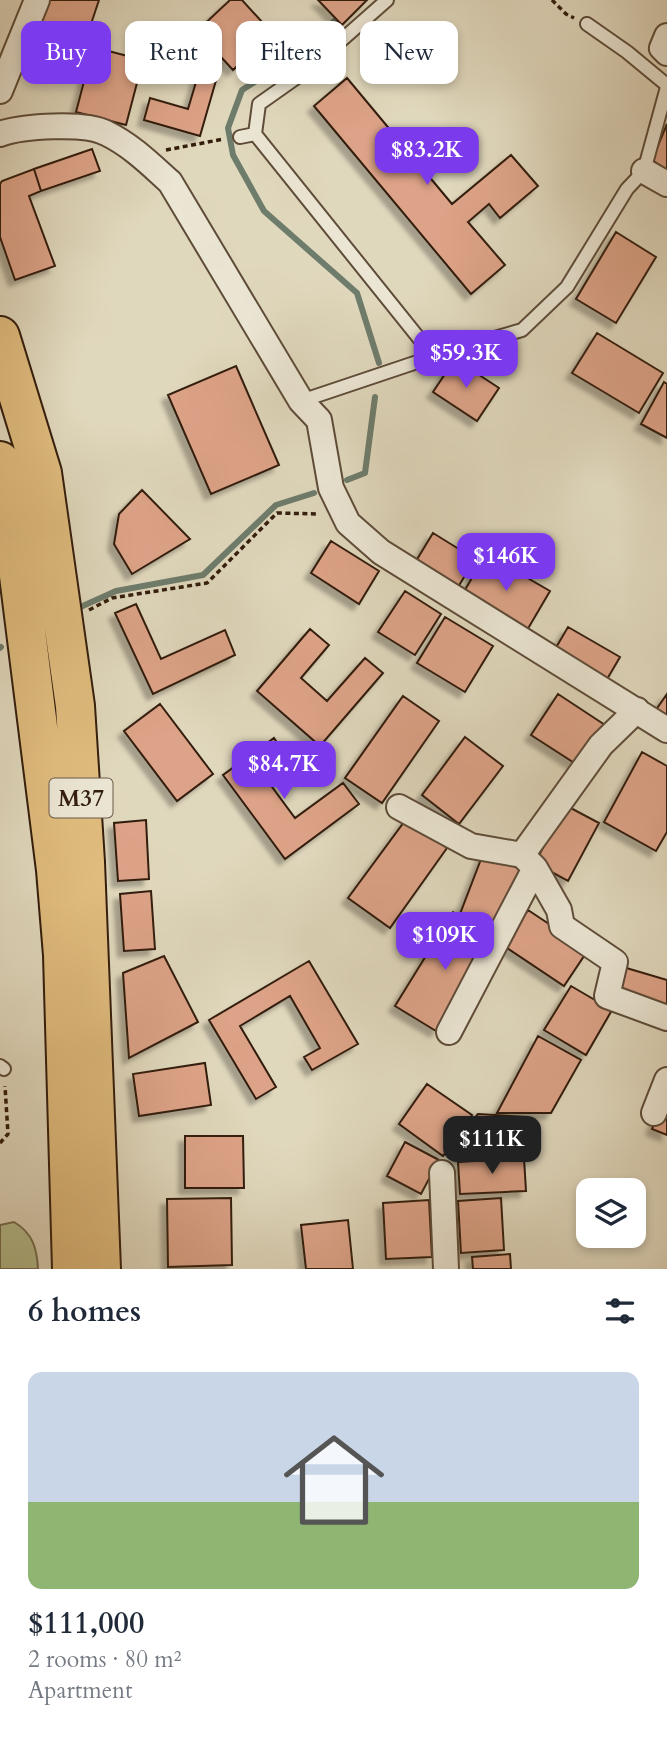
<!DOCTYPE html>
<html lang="en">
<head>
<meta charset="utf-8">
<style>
	:root { --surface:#fff; --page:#f6f6f7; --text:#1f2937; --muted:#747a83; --accent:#7c3aed }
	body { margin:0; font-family:Cardo,serif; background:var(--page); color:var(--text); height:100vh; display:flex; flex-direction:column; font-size:26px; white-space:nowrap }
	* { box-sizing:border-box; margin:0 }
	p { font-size:23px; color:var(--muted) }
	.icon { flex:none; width:38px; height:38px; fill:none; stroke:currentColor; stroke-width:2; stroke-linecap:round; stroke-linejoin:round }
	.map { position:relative; height:1269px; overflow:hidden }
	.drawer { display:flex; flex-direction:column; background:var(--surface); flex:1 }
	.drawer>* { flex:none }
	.banner { position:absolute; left:21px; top:21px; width:626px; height:63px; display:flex; gap:14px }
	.fabs { position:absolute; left:576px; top:1178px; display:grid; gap:14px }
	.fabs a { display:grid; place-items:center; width:70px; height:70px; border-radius:14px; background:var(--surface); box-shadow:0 4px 10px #0003; font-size:35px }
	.price { position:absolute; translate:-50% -60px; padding:0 16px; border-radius:14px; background:var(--accent); color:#fff; font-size:23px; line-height:46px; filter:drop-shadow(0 2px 4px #0008) }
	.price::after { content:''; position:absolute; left:50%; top:42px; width:21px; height:16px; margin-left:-10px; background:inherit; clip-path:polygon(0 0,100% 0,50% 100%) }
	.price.on { background:#222; color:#fff }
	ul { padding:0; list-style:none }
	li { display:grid; align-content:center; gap:14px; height:371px; padding:0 28px }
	li span { display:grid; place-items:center; height:217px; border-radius:14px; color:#555 }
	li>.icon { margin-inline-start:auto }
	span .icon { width:126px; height:126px; fill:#fffc; stroke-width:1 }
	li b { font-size:30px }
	h2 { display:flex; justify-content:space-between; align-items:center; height:84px; padding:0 28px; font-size:30px }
	.chip { padding:0 24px; border-radius:14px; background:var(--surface); box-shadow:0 4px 10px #0003; font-size:24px; line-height:63px }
	.chip.on { background:var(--accent); color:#fff }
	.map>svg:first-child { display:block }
	.green { fill:#b6be8e; stroke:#746e4e; stroke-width:2 }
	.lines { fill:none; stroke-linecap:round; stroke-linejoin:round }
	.stream { stroke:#6e7c6c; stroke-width:6 }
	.building { fill:#dda388; stroke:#331d0d; stroke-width:2; filter:url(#shadow) }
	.service-casing { stroke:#5e4c39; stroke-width:16 }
	.minor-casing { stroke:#5e4c39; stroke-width:28 }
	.primary-casing { stroke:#331d0d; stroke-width:42 }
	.path { stroke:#331d0d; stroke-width:3.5; stroke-dasharray:5 3.5; stroke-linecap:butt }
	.service { stroke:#ebe6d4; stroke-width:12 }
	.minor { stroke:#ebe6d4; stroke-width:24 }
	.primary { stroke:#e0bc7e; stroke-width:38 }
	.labels { text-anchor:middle; stroke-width:5; stroke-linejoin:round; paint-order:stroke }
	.shield { fill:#ebe6d4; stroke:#6a5949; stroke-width:2 }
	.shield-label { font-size:23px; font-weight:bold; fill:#331d0d }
</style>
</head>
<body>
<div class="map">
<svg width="667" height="1269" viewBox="0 0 667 1269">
	<defs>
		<filter id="shadow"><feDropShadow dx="-6" dy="6" stdDeviation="2" flood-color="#0004"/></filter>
	</defs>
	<rect width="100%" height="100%" fill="#e0d8bd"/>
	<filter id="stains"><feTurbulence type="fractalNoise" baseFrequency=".00286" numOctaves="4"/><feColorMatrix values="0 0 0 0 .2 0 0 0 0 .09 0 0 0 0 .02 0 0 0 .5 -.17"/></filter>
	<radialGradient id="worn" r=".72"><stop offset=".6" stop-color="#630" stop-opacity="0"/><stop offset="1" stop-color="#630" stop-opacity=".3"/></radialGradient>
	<path class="green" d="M14,1222C33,1233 37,1249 38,1269H0V1225Z"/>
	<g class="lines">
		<path class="stream" d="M343,14L280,66L242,90L228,128L233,155L264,211L357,293L379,363
			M347,480L365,473L375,397
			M76,609L116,591L203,575L276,505L314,493
			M0,648L1,647"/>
	</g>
	<path class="building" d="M47,0H99L85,42L38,26Z
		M230,0H242L272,33L233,70L197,31Z
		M318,0H367L342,25Z
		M93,47L143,60L126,125L76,112Z
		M199,72L217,77L200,136L144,120L150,98L188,109Z
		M347,78L452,204L511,155L538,186L500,218L489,204L468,222L505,265L471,294L314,106Z
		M667,124V170L652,160Z
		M92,149L100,171L41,191L34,169Z
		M34,169L41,191L29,196L55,266L15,280L0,237V184L2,181Z
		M616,232L656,257L616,323L576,299Z
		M597,333L663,373L639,413L572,373Z
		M455,359L499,388L477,421L433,392Z
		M236,366L279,465L211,494L168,395Z
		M664,382L667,384V438L641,424Z
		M142,490L190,539L132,574L114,544L119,514Z
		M433,533L475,559L455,592L413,566Z
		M331,541L379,571L359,604L311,573Z
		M486,554L550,591L526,632L462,595Z
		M405,591L441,614L415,655L378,632Z
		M136,604L161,659L225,630L235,655L153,694L115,613Z
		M445,617L493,646L465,692L417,663Z
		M568,627L620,657L606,681L554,651Z
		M310,629L329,645L301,678L327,701L365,658L383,673L320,746L257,691Z
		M558,694L605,725L579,766L531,735Z
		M667,694V724L653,714Z
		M403,696L439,721L382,803L345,778Z
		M160,704L213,774L177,801L124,731Z
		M465,737L503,766L459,824L422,795Z
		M274,738L291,763L267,780L295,818L343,783L359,804L285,859L223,775Z
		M642,752L667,766V832L656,851L604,822Z
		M565,805L599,823L568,881L535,863Z
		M407,818L447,848L390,928L348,898Z
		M146,820L149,879L118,881L114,823Z
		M483,854L522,868L500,929L460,914Z
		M151,891L155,949L124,951L120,894Z
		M528,910L588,950L564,986L504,946Z
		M453,912L494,937L436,1031L395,1006Z
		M164,956L198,1022L129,1058L123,973Z
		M309,961L358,1044L312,1070L304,1057L320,1048L290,996L240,1026L276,1087L256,1099L209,1020Z
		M623,967L667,980V1011L615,994Z
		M571,986L612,1010L586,1055L544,1030Z
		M538,1036L581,1060L551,1113H497Z
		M205,1063L211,1105L139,1116L133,1074Z
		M427,1084L472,1115L443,1156L399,1124Z
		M667,1092V1135L652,1129Z
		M478,1114L527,1117V1130H487V1155L459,1157L460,1134Z
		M185,1136H243L244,1188H185Z
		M405,1142L439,1160L421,1194L387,1176Z
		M524,1158L526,1191L460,1194L458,1162Z
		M231,1198L232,1265L168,1267L167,1199Z
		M501,1198L504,1250L461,1253L458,1201Z
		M429,1200L432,1257L386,1259L383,1203Z
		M348,1220L353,1269H306L301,1225Z
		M510,1254L511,1269H473L472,1257Z"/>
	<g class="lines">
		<defs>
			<path id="service" d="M587,24L627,52L667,85
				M255,134L259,104L310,68L387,0
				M240,137L255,134L434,357
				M301,401L453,350L522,330L567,287L627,189L644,171L667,87
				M0,1066L4,1069"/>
			<path id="minor" d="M667,36L662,48L667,53
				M0,91L37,0
				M0,134C22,126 85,122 106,133C131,145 150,164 170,182L301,401L319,420L331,488L348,523L381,552L667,730
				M644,171L667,184
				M399,807L471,846L522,855
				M535,868L559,910L562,926L615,962L607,996L667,1018
				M449,1032L535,868L522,855L601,745L637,710
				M654,1113L667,1080
				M442,1173L446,1269"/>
			<path id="primary" d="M0,336L42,473L75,706L85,862L101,1269
				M0,461L9,496L56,870L63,955L72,1269"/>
		</defs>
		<use href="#service" class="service-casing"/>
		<use href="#minor" class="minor-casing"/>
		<use href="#primary" class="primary-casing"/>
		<path class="path" d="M552,0L566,14L574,18
			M166,150L224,139
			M89,610L112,598L207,583L277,513L318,514
			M0,1143L8,1134L5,1086"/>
		<use href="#service" class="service"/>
		<use href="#minor" class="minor"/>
		<use href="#primary" class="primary"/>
	</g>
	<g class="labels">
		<rect class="shield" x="49.5" y="778.5" width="63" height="39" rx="5"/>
		<g class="shield-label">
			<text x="81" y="806">M37</text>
		</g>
	</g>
	<rect width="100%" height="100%" filter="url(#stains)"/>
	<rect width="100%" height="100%" fill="url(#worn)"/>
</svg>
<div class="fabs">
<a><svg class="icon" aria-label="layers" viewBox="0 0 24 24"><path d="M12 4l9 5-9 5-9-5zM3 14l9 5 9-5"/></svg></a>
</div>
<b class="price" style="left:427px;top:187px">$83.2K</b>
<b class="price" style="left:466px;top:390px">$59.3K</b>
<b class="price" style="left:506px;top:593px">$146K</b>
<b class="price" style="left:284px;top:801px">$84.7K</b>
<b class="price" style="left:445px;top:972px">$109K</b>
<b class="price on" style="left:492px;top:1176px">$111K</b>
<div class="banner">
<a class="chip on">Buy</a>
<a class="chip">Rent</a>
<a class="chip">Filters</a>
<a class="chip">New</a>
</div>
</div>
<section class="drawer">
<h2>6 homes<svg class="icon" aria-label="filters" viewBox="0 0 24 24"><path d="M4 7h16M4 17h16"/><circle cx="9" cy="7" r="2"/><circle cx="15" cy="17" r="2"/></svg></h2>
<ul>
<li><span style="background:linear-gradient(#c9d6e8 60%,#8fb573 0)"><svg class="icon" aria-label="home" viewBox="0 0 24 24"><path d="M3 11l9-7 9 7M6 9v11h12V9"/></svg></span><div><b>$111,000</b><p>2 rooms · 80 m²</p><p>Apartment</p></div></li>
</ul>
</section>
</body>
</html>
